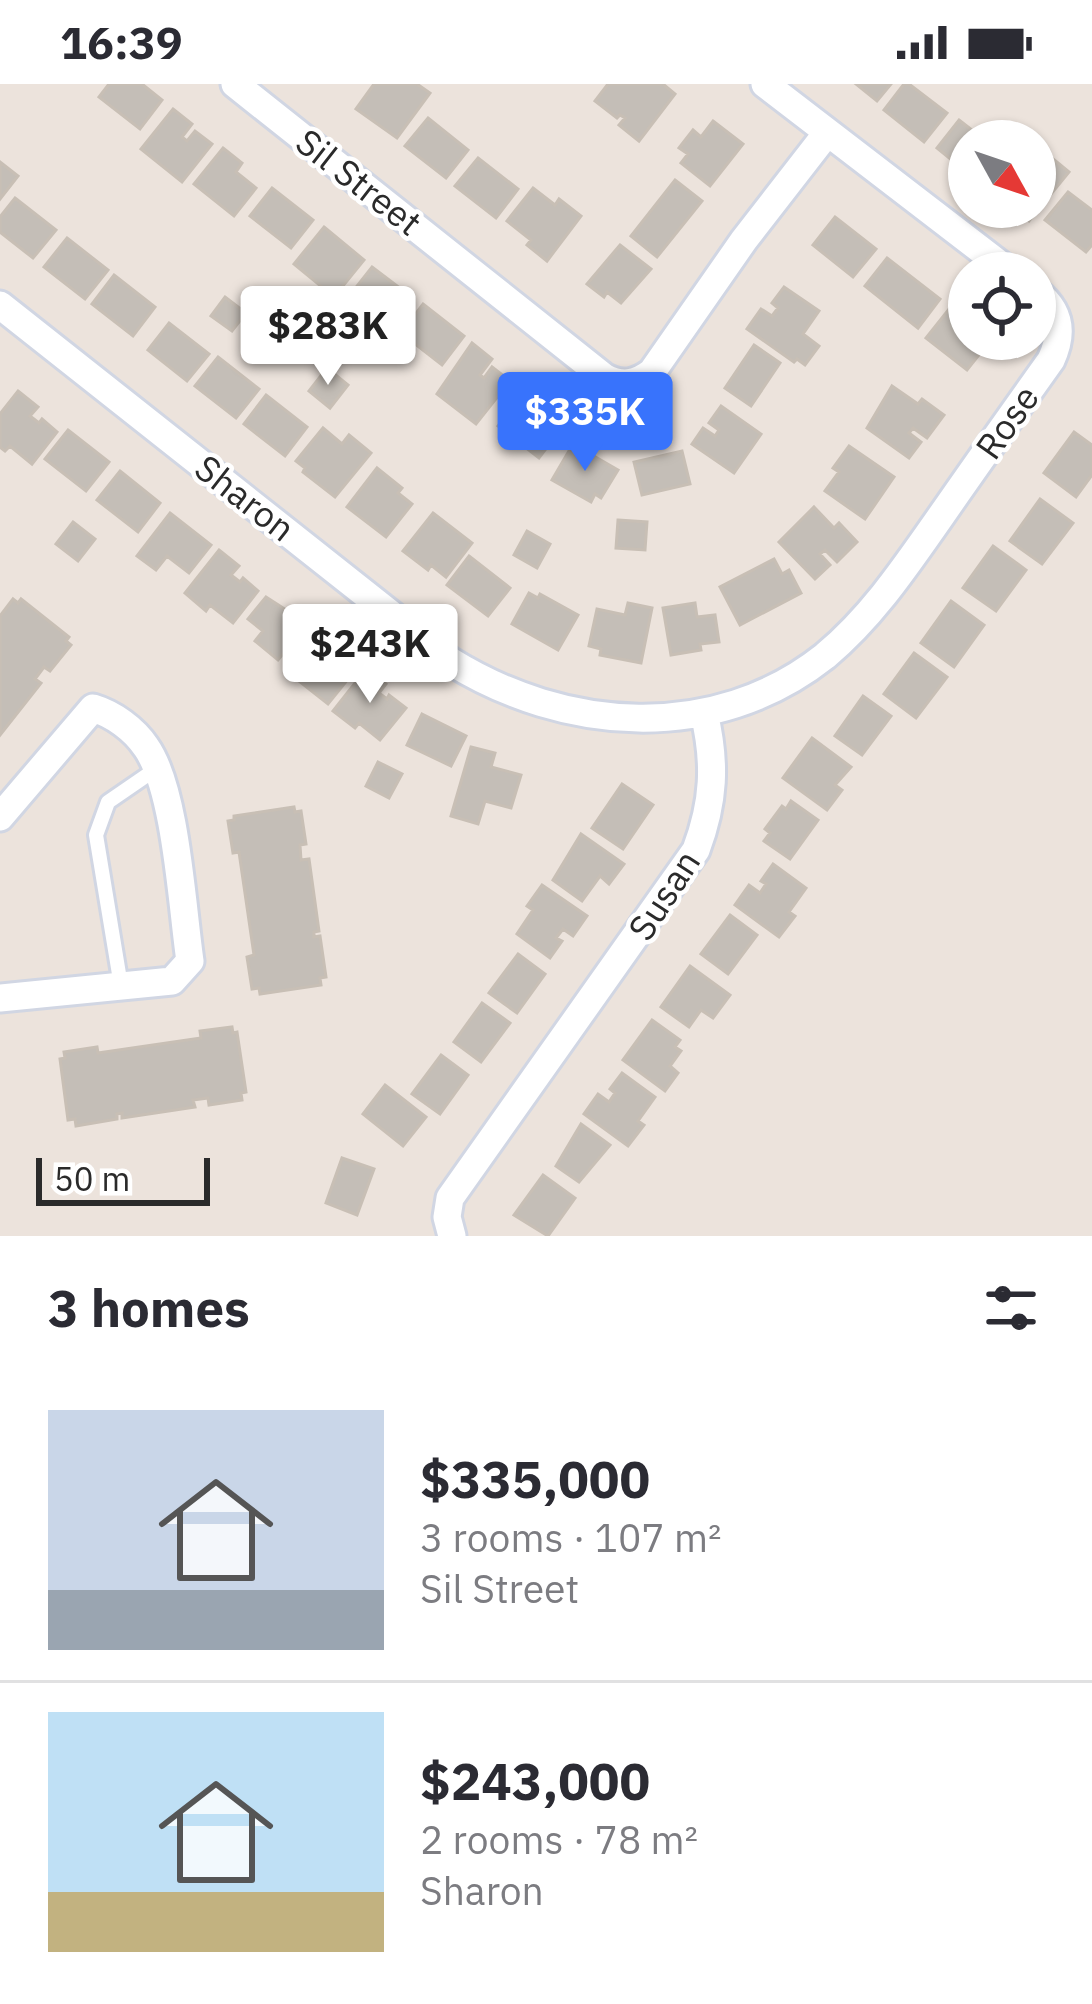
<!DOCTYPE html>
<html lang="en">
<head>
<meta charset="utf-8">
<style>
	:root { --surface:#fff; --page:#f7f7f7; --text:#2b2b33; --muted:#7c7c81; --line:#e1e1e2; --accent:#3873fc }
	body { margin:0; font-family:"IBM Plex Sans",sans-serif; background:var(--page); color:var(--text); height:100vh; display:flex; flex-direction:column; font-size:45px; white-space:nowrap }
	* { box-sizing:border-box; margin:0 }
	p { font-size:39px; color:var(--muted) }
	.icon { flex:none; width:66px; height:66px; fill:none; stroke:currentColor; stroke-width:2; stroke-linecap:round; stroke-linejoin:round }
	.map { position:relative; height:1152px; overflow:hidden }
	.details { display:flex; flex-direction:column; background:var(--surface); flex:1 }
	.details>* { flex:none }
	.needle { width:78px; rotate:130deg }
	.tools { position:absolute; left:948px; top:36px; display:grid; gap:24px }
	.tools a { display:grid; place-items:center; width:108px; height:108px; border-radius:50%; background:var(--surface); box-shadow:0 3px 9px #0004; font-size:60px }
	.scale { position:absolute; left:36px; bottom:30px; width:174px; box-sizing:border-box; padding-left:12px; border:6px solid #2a2a2a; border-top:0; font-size:33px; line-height:42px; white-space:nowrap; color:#2a2a2a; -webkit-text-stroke:9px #fff; paint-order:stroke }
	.price { position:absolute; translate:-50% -102px; padding:0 27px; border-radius:12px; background:#fff; color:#222; font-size:39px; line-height:78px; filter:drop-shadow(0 3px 6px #0008) }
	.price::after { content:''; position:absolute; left:50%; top:72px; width:36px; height:27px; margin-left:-18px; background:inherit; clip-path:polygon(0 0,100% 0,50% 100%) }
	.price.selected { background:var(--accent); color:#fff }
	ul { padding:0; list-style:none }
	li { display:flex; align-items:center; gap:36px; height:300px; padding:0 48px }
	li+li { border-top:3px solid var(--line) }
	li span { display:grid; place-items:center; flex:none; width:336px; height:240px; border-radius:0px; color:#555 }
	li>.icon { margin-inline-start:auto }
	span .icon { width:144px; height:144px; fill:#fffc; stroke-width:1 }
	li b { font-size:51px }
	h2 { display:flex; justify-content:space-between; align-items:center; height:144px; padding:0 48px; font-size:51px }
	.status { display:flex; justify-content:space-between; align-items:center; height:84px; padding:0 60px; background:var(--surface); direction:ltr }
	.status svg { height:33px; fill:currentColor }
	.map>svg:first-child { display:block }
	.building { fill:#c4beb7; stroke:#c8bfb5; stroke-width:3 }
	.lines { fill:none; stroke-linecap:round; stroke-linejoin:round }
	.lane-casing { stroke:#d1d6e3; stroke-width:20 }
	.street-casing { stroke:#d1d6e3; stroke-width:33 }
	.lane { stroke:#fff; stroke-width:14 }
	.street { stroke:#fff; stroke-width:27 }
	.labels { text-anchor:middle; stroke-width:9; stroke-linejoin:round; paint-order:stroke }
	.street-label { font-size:36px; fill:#2a2a2a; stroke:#fff }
</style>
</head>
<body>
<div class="status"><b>16:39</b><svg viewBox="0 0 49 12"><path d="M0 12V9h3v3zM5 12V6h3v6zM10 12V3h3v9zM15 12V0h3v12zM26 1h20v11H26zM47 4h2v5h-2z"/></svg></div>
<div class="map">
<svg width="1092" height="1152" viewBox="0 0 1092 1152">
	<rect width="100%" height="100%" fill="#ece3dc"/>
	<path class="building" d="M109,0H142L162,16L140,45L99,13Z
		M374,0H417L430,9L397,54L356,25Z
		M608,0H663L675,10L639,57L619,41L625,34L620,31L617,34L595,17Z
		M856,0H891L877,17Z
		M904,0H909L947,29L924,58L884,26Z
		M173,25L192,40L182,53L187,57L195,47L212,60L182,98L141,65Z
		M428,34L468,66L446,94L405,62Z
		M959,36L986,57H969V90L937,64Z
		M713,37L743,60L710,102L681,79L688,70L679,64L693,46L701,53Z
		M223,64L242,79L236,88L256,104L234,132L194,100Z
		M1047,70L1069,88L1029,137L1011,123H1035V73L1041,78Z
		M478,74L518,105L496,134L455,102Z
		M0,78L18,92L0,115Z
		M675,96L702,117L657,173L631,152Z
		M272,104L313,136L291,164L250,132Z
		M533,104L555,121L559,115L581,132L547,177L527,161L531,156L507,137Z
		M1068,108L1092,126V161L1086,168L1045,136Z
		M15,114L56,146L33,174L0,148V133Z
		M835,133L876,165L853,193L813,161Z
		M324,143L364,176L334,213L294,180Z
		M67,154L108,186L85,215L44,183Z
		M620,161L651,185L621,219L607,208L604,213L587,200Z
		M887,174L940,215L918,244L865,202Z
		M372,183L413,214L391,243L350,211Z
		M114,191L155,223L133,252L92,220Z
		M784,203L819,227L803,250L819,262L805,281L797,275L794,278L747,245L761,225L772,232L778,224L772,219Z
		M225,213L246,229L232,247L211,232Z
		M423,220L464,252L442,281L401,249Z
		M949,225L969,241V255L990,257L967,286L926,254Z
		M169,239L209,270L187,297L148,266Z
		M472,259L492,275L480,291L484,294L492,283L510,297L476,340L437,310Z
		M754,261L780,279L751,322L725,304Z
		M218,273L259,305L236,334L195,302Z
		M327,284L348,301L330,324L309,307Z
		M892,302L918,320L922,315L944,331L927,354L913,344L909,349L921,358L909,374L867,344Z
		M18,307L38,323L30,332L39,339L42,335L57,348L32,380L10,362L5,367L0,363V330Z
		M266,311L307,343L285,372L244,340Z
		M520,313L561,345L539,374L498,342Z
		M721,322L761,350L734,389L692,360L703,344L715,352L719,346L709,339Z
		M323,344L342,360L349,351L371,369L335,413L303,388L305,384L296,377Z
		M68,346L109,378L86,407L45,375Z
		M1074,348L1092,361V391L1076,413L1044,389Z
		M573,360L618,386L601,414L595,410L591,418L552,396Z
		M849,362L894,393L865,435L825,407L839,388L833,384Z
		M682,367L690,400L642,411L634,378Z
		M377,384L402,404L398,409L412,420L386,453L347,423Z
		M120,387L160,419L138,448L97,416Z
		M1040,415L1073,439L1042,480L1010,457Z
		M814,423L834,444L839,439L857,458L837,478L825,466L820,470L830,481L815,495L779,458Z
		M170,429L211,461L189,489L167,472L156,486L137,472Z
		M433,429L472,459L446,493L431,481L428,486L403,467Z
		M618,436L647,438L645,466L616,464Z
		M73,438L95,455L78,477L56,460Z
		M527,447L550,460L537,484L514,471Z
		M993,462L1026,486L996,527L963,504Z
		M219,466L239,482L231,491L240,498L243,494L258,507L233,539L210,521L206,527L185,509Z
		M469,472L510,504L488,532L447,501Z
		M774,475L782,490L789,486L801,509L740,541L720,503Z
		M529,509L538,514L540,510L578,531L558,566L512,540Z
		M266,513L308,540L278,576L255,557L263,547L248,535Z
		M13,515L18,519L21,515L69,553L66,557L71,561L50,587L44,583L35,595L41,599L0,651V532Z
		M951,517L984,541L954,583L921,559Z
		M628,519L652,524L641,579L600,571L601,565L589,562L597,525L625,531Z
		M695,519L697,533L715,531L719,558L700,560L701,566L671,571L663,524Z
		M321,549L338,563L329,575L335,579L338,576L353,589L328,620L290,590Z
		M914,569L947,593L916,634L884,610Z
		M367,584L386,600L379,609L387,615L389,611L406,624L380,656L359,639L355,644L333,627Z
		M863,612L891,632L862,671L835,652Z
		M422,630L466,652L451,682L407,661Z
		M812,654L851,683L835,701L842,706L827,726L783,694Z
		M471,663L495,669L491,683L521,691L511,724L485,717L478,740L451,732Z
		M378,678L402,690L389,714L366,702Z
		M622,700L653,721L623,765L592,744Z
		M791,717L818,736L790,775L764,757L770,749L765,745L782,722L786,725Z
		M294,723L295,728L301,727L306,760L300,761L301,776L309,775L319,847L314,848V853L320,852L326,893L320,894L321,901L260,910L259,904L252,905L247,873L254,871L239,768L233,769L228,737L234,736V732Z
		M581,750L624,780L609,800L600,792L582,817L553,796Z
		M773,780L806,804L789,828L795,832L779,853L735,821L749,801L760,809L766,800L761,797Z
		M542,801L587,832L573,852L563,845L556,854L562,857L550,874L517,850L533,826L527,822Z
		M730,831L757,851L728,890L701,870Z
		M518,870L545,890L517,929L489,909Z
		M690,882L730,911L713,934L701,926L689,943L661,923Z
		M482,919L510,939L481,978L454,958Z
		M652,936L680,956L675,963L681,967L670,982L678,989L665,1007L623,976Z
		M232,943L233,949L237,948L246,1008L241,1009L242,1016L209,1021L208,1014L193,1016L195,1023L122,1034V1029L117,1030V1035L76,1042L75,1035L68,1036L60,975L65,974L64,968L97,963L98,969L201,954L200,947Z
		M441,971L468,991L440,1030L412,1010Z
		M622,989L655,1013L638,1037L644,1041L628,1062L584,1030L598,1010L609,1018L615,1009L610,1005Z
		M385,1001L426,1033L403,1062L363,1030Z
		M581,1040L610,1061L579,1098L556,1082Z
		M342,1074L374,1085L357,1131L326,1119Z
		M543,1091L575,1114L548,1152L514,1131Z"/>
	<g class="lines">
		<defs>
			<path id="lane" d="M121,902L96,751L108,718L156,685"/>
			<path id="street" d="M235,0L604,293C622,303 636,300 652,288L744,156L827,49
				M765,0L1011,189
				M0,221L450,577C564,648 714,660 825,572C872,533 906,482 941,432C977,380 1014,328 1051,276C1064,248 1060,226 1035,207
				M0,733L93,624C113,630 134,645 146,663C176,705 182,823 190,877L172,897L0,914
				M452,1152L447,1133L450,1114L696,766C714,718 716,679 704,629"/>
		</defs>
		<use href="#lane" class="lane-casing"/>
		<use href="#street" class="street-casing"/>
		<use href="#lane" class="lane"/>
		<use href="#street" class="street"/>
	</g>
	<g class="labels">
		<g class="street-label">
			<text transform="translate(359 98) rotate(38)" y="13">Sil Street</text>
			<text transform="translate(1007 338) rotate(-55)" y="13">Rose</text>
			<text transform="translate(245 414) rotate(38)" y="13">Sharon</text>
			<text transform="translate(664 811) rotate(-57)" y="13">Susan</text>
		</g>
	</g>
</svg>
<div class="tools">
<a><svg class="needle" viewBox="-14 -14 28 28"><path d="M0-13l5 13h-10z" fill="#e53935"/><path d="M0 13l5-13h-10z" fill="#7c7c81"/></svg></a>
<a><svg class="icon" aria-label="locate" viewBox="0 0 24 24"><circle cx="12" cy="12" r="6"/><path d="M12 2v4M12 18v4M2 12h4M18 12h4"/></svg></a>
</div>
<div class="scale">50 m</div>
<b class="price" style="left:328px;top:304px">$283K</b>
<b class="price selected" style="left:585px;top:390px">$335K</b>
<b class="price" style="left:370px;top:622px">$243K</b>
</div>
<section class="details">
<h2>3 homes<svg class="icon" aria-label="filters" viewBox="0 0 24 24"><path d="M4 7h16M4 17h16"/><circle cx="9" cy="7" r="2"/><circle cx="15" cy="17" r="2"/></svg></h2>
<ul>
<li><span style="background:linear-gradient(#c9d6e8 75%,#9aa5b1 0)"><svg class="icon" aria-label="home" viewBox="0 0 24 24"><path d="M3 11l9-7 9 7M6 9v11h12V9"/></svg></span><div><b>$335,000</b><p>3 rooms · 107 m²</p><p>Sil Street</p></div></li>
<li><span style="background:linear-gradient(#bfe0f5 75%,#c2b280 0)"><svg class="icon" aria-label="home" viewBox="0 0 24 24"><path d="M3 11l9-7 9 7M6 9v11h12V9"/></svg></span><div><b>$243,000</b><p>2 rooms · 78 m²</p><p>Sharon</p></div></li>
</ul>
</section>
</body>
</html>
